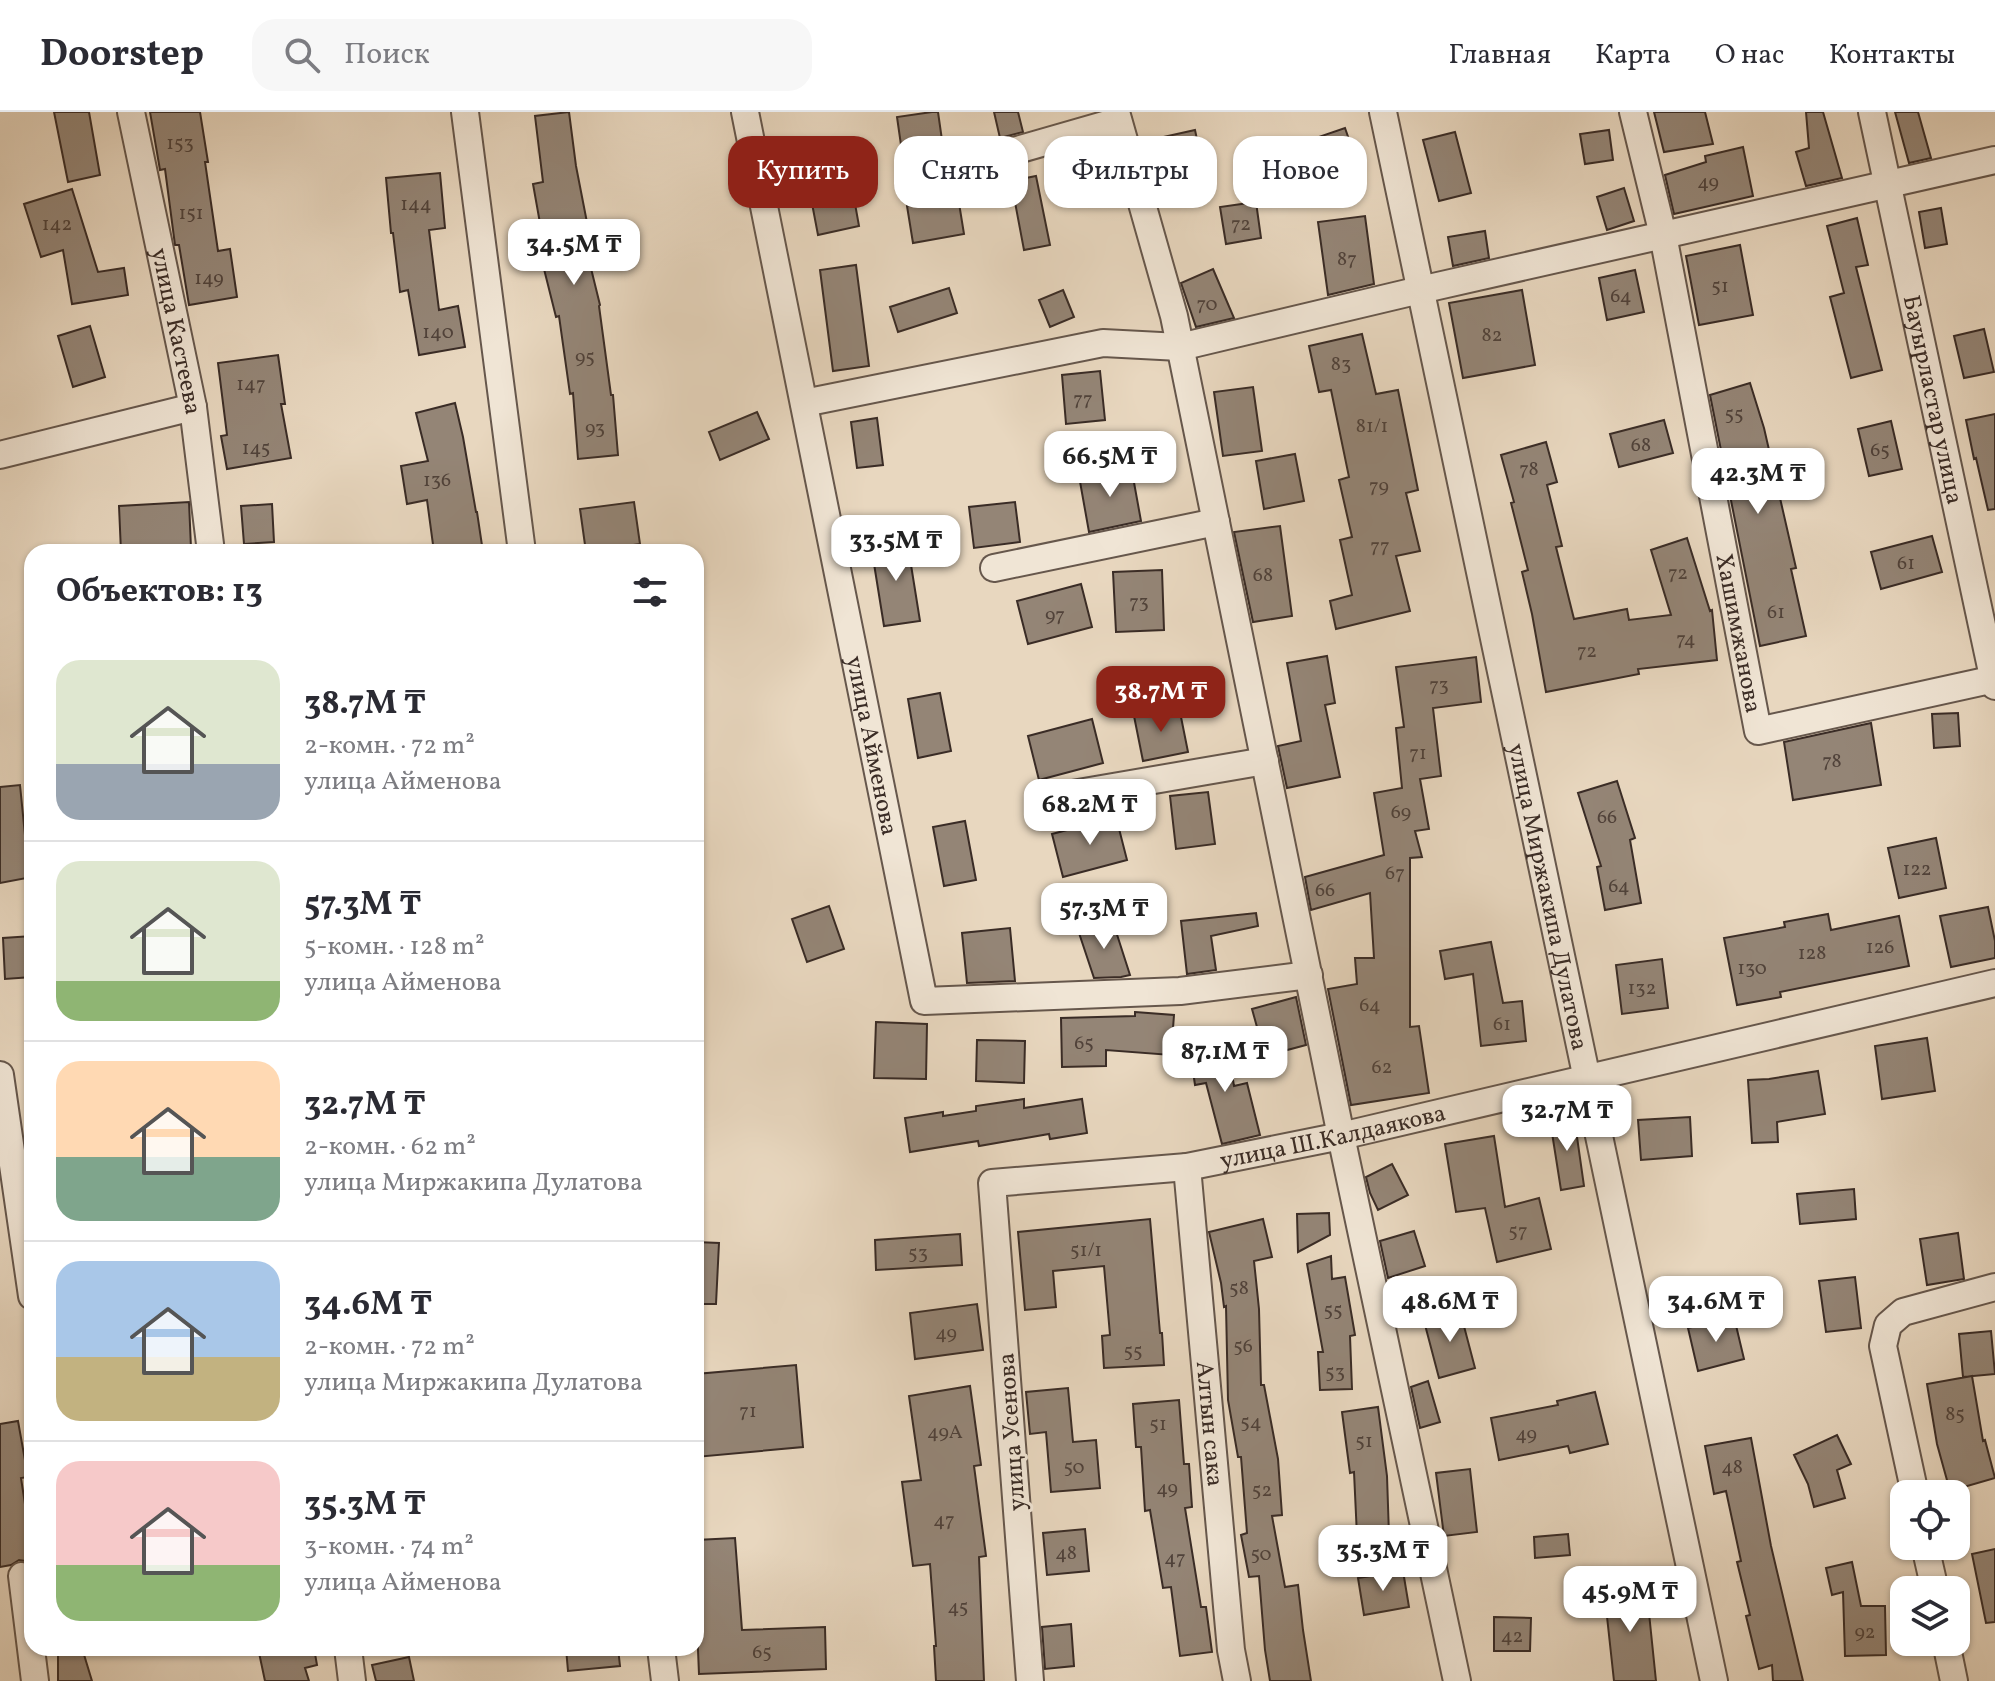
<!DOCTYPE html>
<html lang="ru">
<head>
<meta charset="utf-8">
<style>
	:root { --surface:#fff; --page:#f7f7f7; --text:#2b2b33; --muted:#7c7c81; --line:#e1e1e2; --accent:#8f2418 }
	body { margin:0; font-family:Vollkorn,serif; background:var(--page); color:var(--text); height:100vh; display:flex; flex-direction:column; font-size:30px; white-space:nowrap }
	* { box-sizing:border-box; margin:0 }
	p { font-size:26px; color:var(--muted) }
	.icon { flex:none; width:44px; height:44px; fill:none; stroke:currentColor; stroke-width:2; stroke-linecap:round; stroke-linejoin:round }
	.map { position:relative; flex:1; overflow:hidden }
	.drawer { position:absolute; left:24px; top:432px; width:680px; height:1112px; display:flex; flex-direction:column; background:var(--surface); border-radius:24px; box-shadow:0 2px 6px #0004 }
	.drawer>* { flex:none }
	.top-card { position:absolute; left:728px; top:24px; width:760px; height:72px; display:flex; gap:16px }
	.controls { position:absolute; left:1890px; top:1368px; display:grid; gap:16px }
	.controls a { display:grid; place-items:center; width:80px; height:80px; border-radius:16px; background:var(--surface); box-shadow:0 2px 6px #0004; font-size:40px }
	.price { position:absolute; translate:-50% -68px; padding:0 18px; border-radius:16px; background:#fff; color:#222; font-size:26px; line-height:52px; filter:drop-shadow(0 2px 4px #0008) }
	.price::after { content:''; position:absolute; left:50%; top:48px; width:24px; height:18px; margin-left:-12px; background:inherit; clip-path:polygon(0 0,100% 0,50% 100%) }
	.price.current { background:var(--accent); color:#fff }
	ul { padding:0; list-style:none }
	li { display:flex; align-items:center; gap:24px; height:200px; padding:0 32px }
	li+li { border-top:2px solid var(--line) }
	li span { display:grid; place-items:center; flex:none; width:224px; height:160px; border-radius:24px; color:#555 }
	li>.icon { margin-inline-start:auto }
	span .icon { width:96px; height:96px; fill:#fffc; stroke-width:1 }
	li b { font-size:34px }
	h2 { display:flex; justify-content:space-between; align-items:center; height:96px; padding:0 32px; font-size:34px }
	.chip { padding:0 28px; border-radius:24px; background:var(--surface); box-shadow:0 2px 6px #0004; font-size:28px; line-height:72px }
	.chip.current { background:var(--accent); color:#fff }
	header { display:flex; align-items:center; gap:48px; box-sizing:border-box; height:112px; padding:0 40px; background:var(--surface); border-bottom:2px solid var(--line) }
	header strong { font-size:38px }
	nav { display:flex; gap:44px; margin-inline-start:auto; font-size:28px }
	.search { width:560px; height:72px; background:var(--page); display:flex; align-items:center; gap:20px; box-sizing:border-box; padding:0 28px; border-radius:24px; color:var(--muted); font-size:30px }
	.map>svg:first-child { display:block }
	.building { fill:#948576; stroke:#3a2c26; stroke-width:2 }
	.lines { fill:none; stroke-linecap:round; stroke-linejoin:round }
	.minor-casing { stroke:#66574c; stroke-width:30 }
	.minor { stroke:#f0e5d5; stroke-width:26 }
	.labels { text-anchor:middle; stroke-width:6; stroke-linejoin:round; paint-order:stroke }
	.number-label { font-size:20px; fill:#50423a }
	.street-label { font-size:24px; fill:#3a2c26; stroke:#f0e5d5 }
</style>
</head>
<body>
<header>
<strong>Doorstep</strong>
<div class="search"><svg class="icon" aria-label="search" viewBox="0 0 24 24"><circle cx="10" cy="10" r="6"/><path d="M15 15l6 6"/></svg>Поиск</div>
<nav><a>Главная</a><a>Карта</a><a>О нас</a><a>Контакты</a></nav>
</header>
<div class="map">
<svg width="1995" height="1569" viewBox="0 0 1995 1569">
	<rect width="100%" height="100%" fill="#e8d7bf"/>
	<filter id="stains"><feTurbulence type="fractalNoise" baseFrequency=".0025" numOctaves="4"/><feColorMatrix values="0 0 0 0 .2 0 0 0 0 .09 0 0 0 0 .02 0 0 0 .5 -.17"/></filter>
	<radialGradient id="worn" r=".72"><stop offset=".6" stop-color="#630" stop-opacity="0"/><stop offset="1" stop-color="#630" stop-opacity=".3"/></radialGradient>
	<path class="building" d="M54,0H89L100,63L68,70Z
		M150,0H200L208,50H205L218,139L230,137L237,185L189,193L179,133H175L165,57L160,58Z
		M569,0L576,54L591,131L585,132L600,193L599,194L611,283H613L618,343L578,347L573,281L570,282L559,204L556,205L544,157L548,156L533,72L543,70L535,4Z
		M932,0H938L944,42L904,54L897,5Z
		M994,0H1018L1023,20L1000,26Z
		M1654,0H1705L1713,32L1664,40Z
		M1806,0H1823L1842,66L1806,74L1796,40L1809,36Z
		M1895,0H1918L1931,46L1909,51Z
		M1345,16L1353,39L1312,53L1304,30Z
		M1195,18L1202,51L1150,62L1141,30Z
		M1609,18L1613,48L1585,52L1580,22Z
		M1455,20L1471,81L1439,89L1423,28Z
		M1743,35L1753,84L1674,102L1665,63L1706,50L1705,44Z
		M845,36L859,114L818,123L803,44Z
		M440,61L445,116L429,118L439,198L458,194L465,235L419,243L408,178L400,180L393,121H391L386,66Z
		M1036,64L1050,133L1024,138L1011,69Z
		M1624,76L1634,109L1607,118L1597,85Z
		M72,77L98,160L124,156L128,183L72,192L63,138L41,145L24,92Z
		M958,85L964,122L913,131L907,94Z
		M1256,90L1261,126L1226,132L1220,95Z
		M1941,96L1947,132L1925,136L1919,100Z
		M1365,104L1374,172L1328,183L1318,110Z
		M1857,106L1868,153L1856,155L1882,258L1851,266L1830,185L1844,181L1827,114Z
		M1485,119L1489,146L1453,154L1448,125Z
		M1740,133L1753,203L1699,213L1686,144Z
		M856,153L869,254L833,259L820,158Z
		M1213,157L1234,206L1196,215L1181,171Z
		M1635,158L1644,200L1607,208L1599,166Z
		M949,176L957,201L898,220L890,195Z
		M1063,178L1074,205L1050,215L1039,188Z
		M1522,178L1535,253L1463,266L1449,191Z
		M90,214L105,265L73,275L58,224Z
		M1984,217L1994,260L1964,266L1954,224Z
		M1362,222L1376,282L1398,278L1418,378L1406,381L1420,439L1396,444L1410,499L1336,517L1330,489L1352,483L1340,428L1352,425L1339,368L1349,365L1331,278L1319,280L1309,234Z
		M278,243L285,292H281L291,346L227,357L221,324L227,323L218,251Z
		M1100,259L1105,308L1066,312L1062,263Z
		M1750,271L1764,316L1796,456L1791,457L1806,524L1760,534L1710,283Z
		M1253,275L1262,339L1223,344L1214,280Z
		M455,291L463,325L476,400H477L483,440H434L427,388L407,392L401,354L428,349L416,301Z
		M757,300L769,327L720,348L709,320Z
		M1995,302V397L1988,398L1976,346L1974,347L1966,308Z
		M877,306L883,353L857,356L851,310Z
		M1664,308L1673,341L1619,355L1610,322Z
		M1891,309L1902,357L1869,364L1858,317Z
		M1546,330L1557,370L1547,373L1562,434L1556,435L1574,507L1627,497L1629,508L1671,503L1651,438L1687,426L1710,499L1712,498L1717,548L1638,557L1639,562L1546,580L1532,502L1522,460L1528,458L1511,391L1514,390L1501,343Z
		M1295,342L1304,389L1264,397L1256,349Z
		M1131,354L1141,409L1089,420L1079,364Z
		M189,390L191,436L121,440L119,394Z
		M634,390L640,432L586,440L580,397Z
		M1015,390L1020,430L974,436L969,395Z
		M272,392L274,430L244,432L241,394Z
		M1280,414L1292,504L1253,510L1234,420Z
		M1932,424L1942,460L1881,477L1871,440Z
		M907,428L920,509L884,514L871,433Z
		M1162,458L1164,518L1116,520L1113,460Z
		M1081,472L1092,515L1028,532L1017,489Z
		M1327,544L1335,591L1325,593L1340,665L1287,676L1278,634L1301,629L1287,551Z
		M1476,545L1481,590L1433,596L1441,664L1420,667L1429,717L1415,719L1422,745L1410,746V915L1419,914L1429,981L1351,993L1328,877L1357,872L1355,846H1374L1370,781L1311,798L1305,765L1384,743L1374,681L1402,676L1396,616L1404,615L1396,555Z
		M940,581L951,639L918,646L908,587Z
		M1179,595L1188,640L1143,649L1134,604Z
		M1958,601L1960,634L1934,636L1932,602Z
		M1092,607L1103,651L1039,668L1028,624Z
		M1871,611L1881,673L1793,688L1784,630Z
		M1617,669L1635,726L1630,728L1641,791L1605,798L1597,755L1601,754L1578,681Z
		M20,673L26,733L32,732V765L0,771V675Z
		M1208,680L1215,732L1176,737L1170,684Z
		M1116,705L1127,748L1063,765L1052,722Z
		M965,709L976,768L944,774L933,715Z
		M1936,726L1946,776L1899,786L1888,736Z
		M829,794L844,837L807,850L792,807Z
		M1988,795L1995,829V846L1951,855L1940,804Z
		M1256,801L1258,814L1211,824L1216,858L1187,862L1181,809Z
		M1828,802L1831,818L1899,804L1909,854L1780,880L1781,885L1737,893L1724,826L1785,815L1784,810Z
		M1112,807L1130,863L1121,865L1094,866L1078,818Z
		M1010,816L1015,869L967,871L962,821Z
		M32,824V865L5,867L3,826Z
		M1491,830L1503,891L1522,889L1526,929L1481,934L1473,862L1445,867L1440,839Z
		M1662,847L1668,896L1622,902L1616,853Z
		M1296,885L1306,933L1265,944L1252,897Z
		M1135,900L1174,903L1171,943L1106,938V954L1062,955L1061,906L1135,904Z
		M876,910L927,912L926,967L874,966Z
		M1927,926L1935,979L1882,987L1875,934Z
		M977,928L1025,929L1024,971L976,969Z
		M1227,932L1234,974L1247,971L1260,1023L1222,1032L1206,971L1195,973L1190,938Z
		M1818,959L1825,1002L1777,1010L1778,1030L1752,1031L1748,968L1769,967Z
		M1024,987V996L1082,987L1087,1021L1050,1027L1049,1022L979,1034L978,1029L910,1040L905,1006L943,1000V1004L976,999V994Z
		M1574,1004L1584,1074L1561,1078L1550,1008Z
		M1690,1005L1692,1044L1641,1048L1638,1008Z
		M1494,1024L1505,1095L1539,1086L1551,1137L1497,1150L1485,1096L1456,1100L1445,1032Z
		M1392,1052L1408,1083L1378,1098L1370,1081L1366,1065Z
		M1854,1077L1856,1107L1800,1112L1797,1082Z
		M1329,1101L1330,1123L1298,1140L1297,1102Z
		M1150,1107L1160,1221H1162L1164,1253L1104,1256L1102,1224L1110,1223L1104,1154L1053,1159L1056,1195L1025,1198L1018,1120Z
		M1263,1107L1272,1145L1254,1149L1259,1197L1261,1273H1264L1278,1347L1282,1403L1272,1404L1285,1475L1298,1473L1303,1518L1311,1569H1270L1265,1538L1259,1464L1249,1465L1241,1423L1247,1421L1241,1345H1238L1228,1288L1226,1194L1224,1195L1221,1171L1209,1120Z
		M1414,1119L1425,1154L1388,1166L1380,1129Z
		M1958,1121L1964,1167L1927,1173L1920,1127Z
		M960,1122L962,1153L876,1158L875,1128Z
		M696,1130L719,1131L716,1192H696Z
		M1331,1144L1332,1167L1345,1165L1355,1223L1350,1224L1352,1277L1320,1278L1318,1240H1323L1307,1152Z
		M1855,1165L1861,1216L1826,1220L1819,1169Z
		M977,1192L983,1238L915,1247L910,1201Z
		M1460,1199L1475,1256L1439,1266L1424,1209Z
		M1734,1205L1744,1247L1698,1259L1688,1216Z
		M1991,1219L1995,1262L1963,1265L1959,1222Z
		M796,1253L803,1335L696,1345V1262Z
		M1972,1264L1983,1329L1985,1328L1995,1366L1950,1379L1937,1332L1927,1272Z
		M1428,1269L1440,1310L1420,1316L1411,1275Z
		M970,1274L981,1353L974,1354L986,1444L979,1445L984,1569H936L934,1534H936L930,1452L913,1454L902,1370L921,1368L909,1284Z
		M1068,1276L1073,1330L1096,1328L1100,1376L1051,1380L1046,1320L1030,1322L1026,1280Z
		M1595,1280L1608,1332L1570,1341L1568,1334L1499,1348L1491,1306L1558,1293L1557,1289Z
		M1179,1288L1184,1352H1189L1192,1395L1185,1396L1201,1495H1206L1212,1540L1180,1544L1171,1475L1163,1476L1150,1398L1145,1399L1141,1335H1136L1133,1292Z
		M1378,1295L1387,1364L1389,1423L1357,1424L1354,1360L1350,1361L1342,1300Z
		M18,1309L28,1365L21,1366L32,1438V1450L19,1448L11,1453L0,1455V1312Z
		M1837,1323L1851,1352L1837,1358L1845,1386L1814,1395L1808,1372L1794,1343Z
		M1751,1326L1771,1434L1803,1569H1773L1772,1553L1759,1557L1746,1504L1750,1503L1737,1450L1741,1449L1726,1379L1714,1382L1705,1334Z
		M1470,1357L1477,1420L1444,1424L1436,1361Z
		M1085,1417L1089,1459L1047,1463L1043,1421Z
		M1568,1422L1570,1443L1535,1446L1534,1425Z
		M735,1426L742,1518L825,1515L826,1557L699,1562L696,1490V1428Z
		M1995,1437V1510L1986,1511L1972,1442Z
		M1852,1450L1861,1494H1885L1886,1543L1845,1544L1843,1480L1832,1483L1826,1456Z
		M1403,1459L1409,1495L1364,1503L1358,1466Z
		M1646,1472L1656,1569H1614L1604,1477Z
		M1494,1505L1531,1506L1530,1539H1494Z
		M1071,1512L1074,1554L1045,1557L1042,1515Z
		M58,1536H82L92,1569H58Z
		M258,1536H314L317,1553L305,1556L309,1569H265Z
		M566,1536H618L620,1554L568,1559Z
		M409,1545L414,1569H376L372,1553Z"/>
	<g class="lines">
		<defs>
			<g id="minor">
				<path id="s1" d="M131,0L193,295L211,440"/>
				<path d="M465,0L522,440"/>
				<path id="s2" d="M745,0L924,889L1180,879L1309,863"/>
				<path d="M1116,0L1174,204L1341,1024L1457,1569"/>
				<path id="s3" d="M1383,0L1714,1569"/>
				<path id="s4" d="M1633,0L1663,123L1758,619L1995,567"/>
				<path id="s5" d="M1872,0L1995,574"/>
				<path d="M909,69L1118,9"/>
				<path d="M804,291L1103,231L1180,235L1420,178L1995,48"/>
				<path d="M0,343L193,295"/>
				<path d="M994,456L1216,410"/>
				<path d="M1055,685L1265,649"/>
				<path d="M0,963L32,1184"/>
				<path id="s6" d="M1187,1055L1231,1538L1237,1569"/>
				<path d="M1915,1382L1883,1234L1888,1213L1903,1200L1995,1175"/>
				<path d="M1925,1434L1935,1478"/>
				<path d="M22,1464L35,1569"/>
				<path d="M1946,1530L1954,1569"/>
				<path d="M348,1536L352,1569"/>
				<path d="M661,1536L665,1569"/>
				<path id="s7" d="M1030,1569L992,1071L1187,1055L1341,1024L1995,871"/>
			</g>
		</defs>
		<use href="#minor" class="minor-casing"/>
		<use href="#minor" class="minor"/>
	</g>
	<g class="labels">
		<g class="number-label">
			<text x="180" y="37">153</text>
			<text x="1708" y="76">49</text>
			<text x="416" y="98">144</text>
			<text x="191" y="107">151</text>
			<text x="57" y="118">142</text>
			<text x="1241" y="118">72</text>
			<text x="1347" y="153">87</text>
			<text x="209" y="172">149</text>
			<text x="1720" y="180">51</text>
			<text x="1621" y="190">64</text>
			<text x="1207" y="198">70</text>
			<text x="438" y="226">140</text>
			<text x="1492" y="229">82</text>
			<text x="585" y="251">95</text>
			<text x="1341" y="258">83</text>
			<text x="251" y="278">147</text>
			<text x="1083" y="293">77</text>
			<text x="1734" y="308">55</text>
			<text x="1372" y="320">81/1</text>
			<text x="595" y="322">93</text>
			<text x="1641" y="339">68</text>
			<text x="256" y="342">145</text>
			<text x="1880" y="344">65</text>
			<text x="1529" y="363">78</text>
			<text x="437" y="374">136</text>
			<text x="1379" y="380">79</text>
			<text x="1380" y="440">77</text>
			<text x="1906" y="457">61</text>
			<text x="1678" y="467">72</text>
			<text x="1263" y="469">68</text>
			<text x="1139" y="496">73</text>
			<text x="1776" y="506">61</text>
			<text x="1055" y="509">97</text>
			<text x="1686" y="533">74</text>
			<text x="1587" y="545">72</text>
			<text x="1439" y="579">73</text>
			<text x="1418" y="647">71</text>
			<text x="1832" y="655">78</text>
			<text x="1401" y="706">69</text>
			<text x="1607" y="711">66</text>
			<text x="1917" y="763">122</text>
			<text x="1395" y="767">67</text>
			<text x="1619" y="780">64</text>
			<text x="1325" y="784">66</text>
			<text x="1880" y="841">126</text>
			<text x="1812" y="847">128</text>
			<text x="1752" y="862">130</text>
			<text x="1642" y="882">132</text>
			<text x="1370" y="899">64</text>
			<text x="1502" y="918">61</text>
			<text x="1084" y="937">65</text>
			<text x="1382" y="961">62</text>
			<text x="1518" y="1125">57</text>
			<text x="1086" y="1144">51/1</text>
			<text x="918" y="1147">53</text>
			<text x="1239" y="1182">58</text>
			<text x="1333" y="1204">55</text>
			<text x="946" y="1227">49</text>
			<text x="1243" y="1240">56</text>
			<text x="1133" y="1245">55</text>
			<text x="1335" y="1266">53</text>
			<text x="748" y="1305">71</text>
			<text x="1955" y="1308">85</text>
			<text x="1251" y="1316">54</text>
			<text x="1158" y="1318">51</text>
			<text x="945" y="1326">49А</text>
			<text x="1526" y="1328">49</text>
			<text x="1364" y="1335">51</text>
			<text x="1074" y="1361">50</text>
			<text x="1732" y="1361">48</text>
			<text x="1167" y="1382">49</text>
			<text x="1262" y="1384">52</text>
			<text x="944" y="1414">47</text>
			<text x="1066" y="1447">48</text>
			<text x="1261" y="1448">50</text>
			<text x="1175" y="1452">47</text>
			<text x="958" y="1501">45</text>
			<text x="1865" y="1526">92</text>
			<text x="1512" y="1530">42</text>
			<text x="762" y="1546">65</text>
		</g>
		<g class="street-label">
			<text dy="8" stroke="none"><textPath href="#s1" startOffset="224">улица Кастеева</textPath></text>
			<text dy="8" stroke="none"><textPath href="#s5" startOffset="294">Бауырластар улица</textPath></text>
			<text dy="8" stroke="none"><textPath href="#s4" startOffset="532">Хашимжанова</textPath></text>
			<text dy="8" stroke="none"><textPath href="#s2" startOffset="646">улица Айменова</textPath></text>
			<text dy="8" stroke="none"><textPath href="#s3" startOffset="802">улица Миржакипа Дулатова</textPath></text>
			<text dy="8" stroke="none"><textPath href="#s7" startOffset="844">улица Ш.Калдаякова</textPath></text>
			<text dy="8" stroke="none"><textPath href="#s6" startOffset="258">Алтын сака</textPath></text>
			<text transform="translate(1011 1320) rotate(-94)" y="8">улица Усенова</text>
		</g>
	</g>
	<rect width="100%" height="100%" filter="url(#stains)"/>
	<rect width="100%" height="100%" fill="url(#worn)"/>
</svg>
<div class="controls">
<a><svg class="icon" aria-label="locate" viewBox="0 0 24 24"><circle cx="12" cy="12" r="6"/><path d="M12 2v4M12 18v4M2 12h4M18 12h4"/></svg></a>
<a><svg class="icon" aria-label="layers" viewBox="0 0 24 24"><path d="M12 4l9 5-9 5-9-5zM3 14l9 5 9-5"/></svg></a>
</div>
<b class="price" style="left:574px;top:175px">34.5M ₸</b>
<b class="price" style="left:1110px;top:387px">66.5M ₸</b>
<b class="price" style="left:1758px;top:404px">42.3M ₸</b>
<b class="price" style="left:896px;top:471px">33.5M ₸</b>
<b class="price current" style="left:1161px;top:622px">38.7M ₸</b>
<b class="price" style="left:1090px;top:735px">68.2M ₸</b>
<b class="price" style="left:1104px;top:839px">57.3M ₸</b>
<b class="price" style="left:1225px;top:982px">87.1M ₸</b>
<b class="price" style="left:1567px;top:1041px">32.7M ₸</b>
<b class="price" style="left:1450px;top:1232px">48.6M ₸</b>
<b class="price" style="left:1716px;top:1232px">34.6M ₸</b>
<b class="price" style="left:1383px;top:1481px">35.3M ₸</b>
<b class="price" style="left:1630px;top:1522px">45.9M ₸</b>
<div class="top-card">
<a class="chip current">Купить</a>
<a class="chip">Снять</a>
<a class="chip">Фильтры</a>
<a class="chip">Новое</a>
</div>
<section class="drawer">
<h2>Объектов: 13<svg class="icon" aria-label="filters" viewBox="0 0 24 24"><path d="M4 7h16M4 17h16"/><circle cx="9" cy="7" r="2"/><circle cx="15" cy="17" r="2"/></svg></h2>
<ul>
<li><span style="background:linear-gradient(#dfe7d0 65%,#9aa5b1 0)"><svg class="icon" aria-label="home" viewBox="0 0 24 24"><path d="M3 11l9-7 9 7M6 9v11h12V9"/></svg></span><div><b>38.7M ₸</b><p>2-комн. · 72 m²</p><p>улица Айменова</p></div></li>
<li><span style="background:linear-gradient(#dfe7d0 75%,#8fb573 0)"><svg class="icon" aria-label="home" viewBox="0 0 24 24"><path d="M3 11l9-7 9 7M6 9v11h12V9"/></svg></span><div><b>57.3M ₸</b><p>5-комн. · 128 m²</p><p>улица Айменова</p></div></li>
<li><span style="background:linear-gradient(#ffd9b3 60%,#7fa58c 0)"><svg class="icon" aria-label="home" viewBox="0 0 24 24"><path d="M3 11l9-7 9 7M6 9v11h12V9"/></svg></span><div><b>32.7M ₸</b><p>2-комн. · 62 m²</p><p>улица Миржакипа Дулатова</p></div></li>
<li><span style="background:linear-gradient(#a9c7e8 60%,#c2b280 0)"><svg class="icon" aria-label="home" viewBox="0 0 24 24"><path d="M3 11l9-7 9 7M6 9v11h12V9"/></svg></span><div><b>34.6M ₸</b><p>2-комн. · 72 m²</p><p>улица Миржакипа Дулатова</p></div></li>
<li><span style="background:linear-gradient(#f6c9c9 65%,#8fb573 0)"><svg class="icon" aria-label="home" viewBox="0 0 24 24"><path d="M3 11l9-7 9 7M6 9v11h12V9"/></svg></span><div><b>35.3M ₸</b><p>3-комн. · 74 m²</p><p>улица Айменова</p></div></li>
</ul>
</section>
</div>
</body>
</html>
